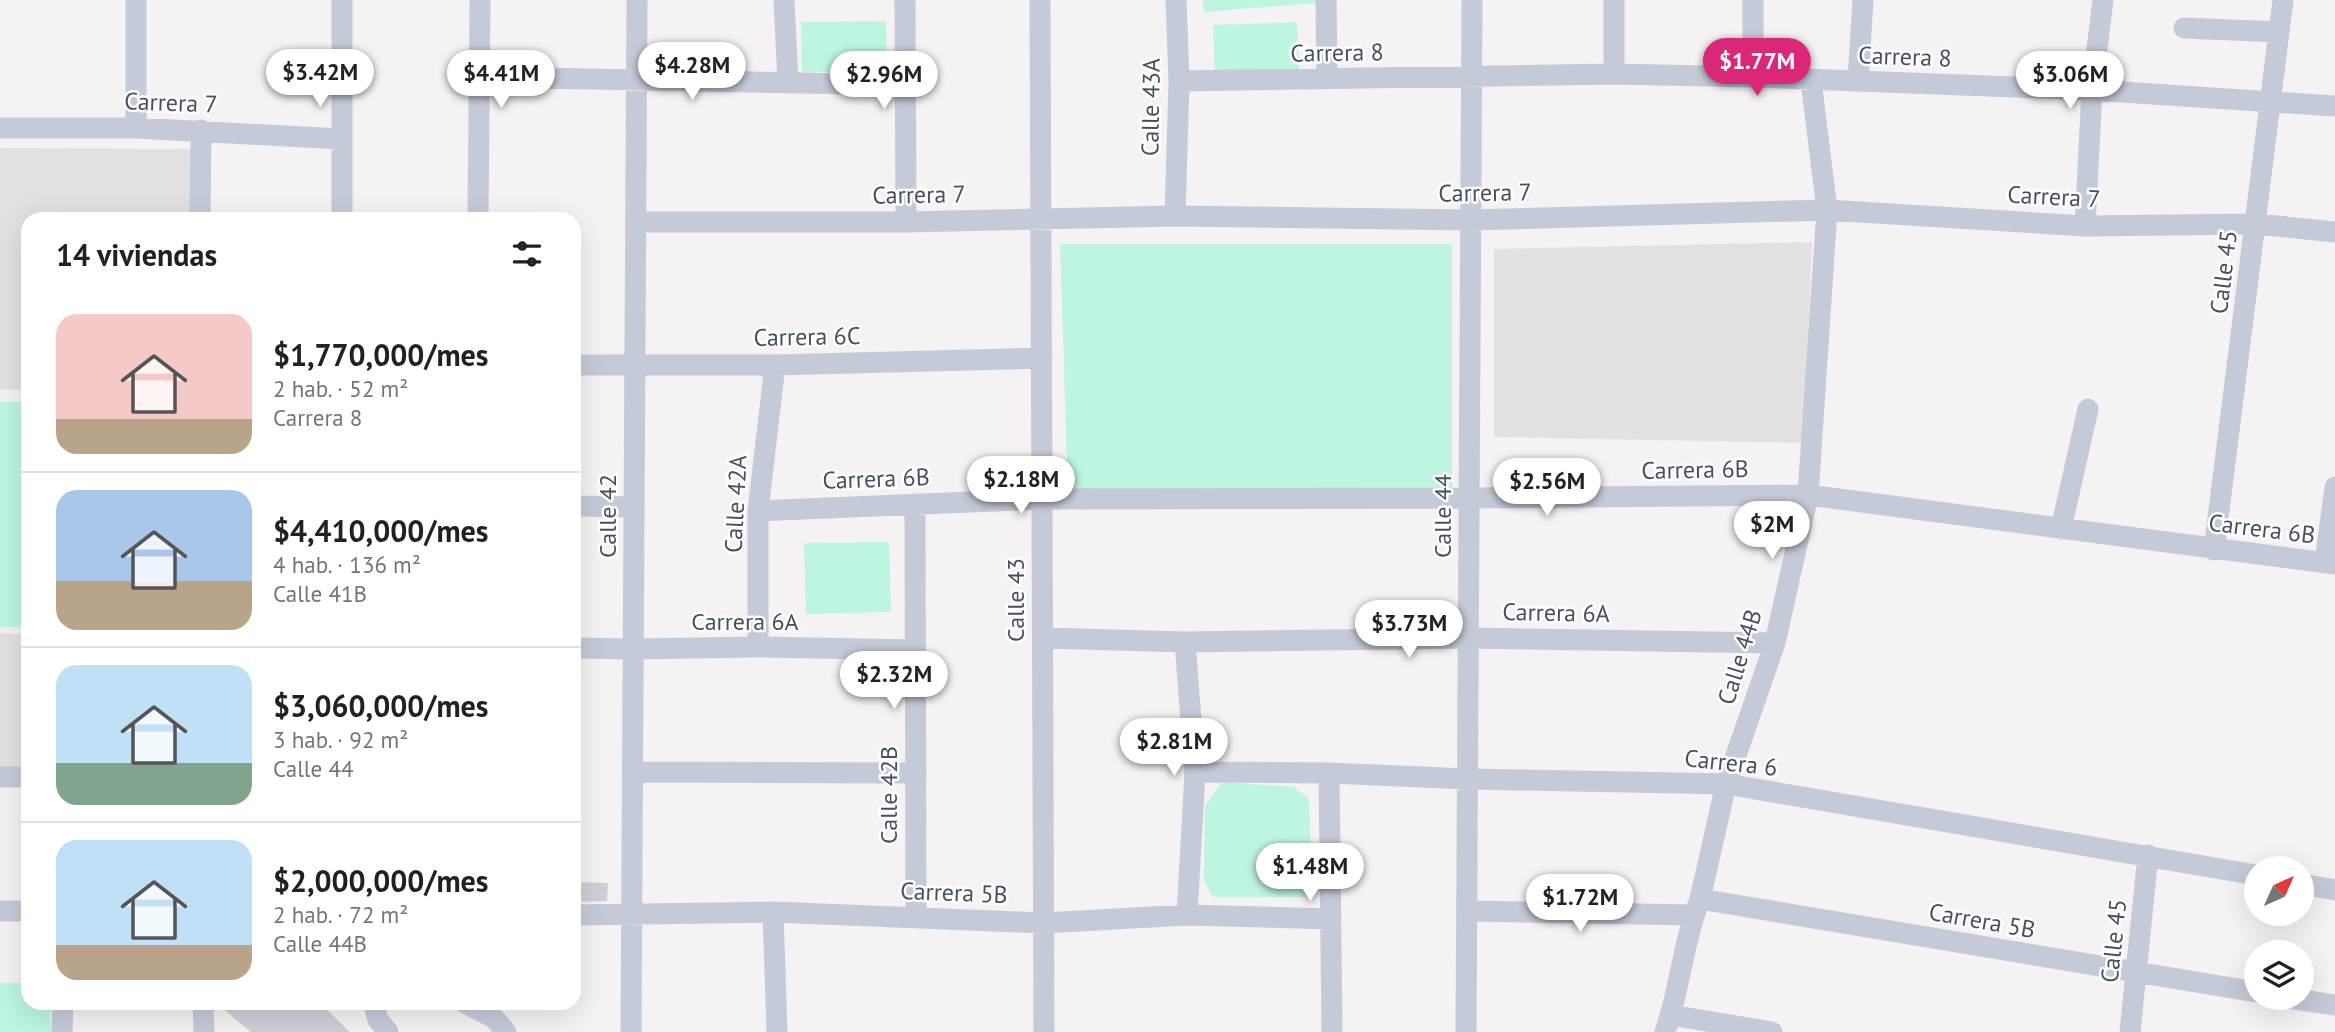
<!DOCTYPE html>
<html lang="es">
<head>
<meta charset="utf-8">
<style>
	:root { --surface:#fff; --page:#f2f2f2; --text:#202124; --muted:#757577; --line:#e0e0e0; --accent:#db2777 }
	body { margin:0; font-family:"PT Sans",sans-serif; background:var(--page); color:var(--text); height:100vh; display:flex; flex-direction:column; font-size:26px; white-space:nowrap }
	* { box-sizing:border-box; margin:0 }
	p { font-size:23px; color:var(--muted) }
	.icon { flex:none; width:38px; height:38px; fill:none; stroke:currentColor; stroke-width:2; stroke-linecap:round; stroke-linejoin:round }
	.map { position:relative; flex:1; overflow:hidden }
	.details { position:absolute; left:21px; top:212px; width:560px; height:798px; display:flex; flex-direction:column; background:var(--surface); border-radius:21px; box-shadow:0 7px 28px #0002 }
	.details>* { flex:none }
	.needle { width:46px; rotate:45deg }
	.tools { position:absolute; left:2244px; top:856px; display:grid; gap:14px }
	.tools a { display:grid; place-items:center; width:70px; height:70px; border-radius:50%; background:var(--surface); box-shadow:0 7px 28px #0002; font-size:35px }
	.price { position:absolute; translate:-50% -60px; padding:0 16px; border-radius:24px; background:#fff; color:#222; font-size:23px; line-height:46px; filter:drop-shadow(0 2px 4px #0008) }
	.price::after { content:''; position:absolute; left:50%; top:42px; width:21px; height:16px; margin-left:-10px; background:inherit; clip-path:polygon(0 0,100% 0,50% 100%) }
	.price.current { background:var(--accent); color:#fff }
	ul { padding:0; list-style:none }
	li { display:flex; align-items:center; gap:21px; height:175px; padding:0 35px }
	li+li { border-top:2px solid var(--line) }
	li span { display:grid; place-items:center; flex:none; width:196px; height:140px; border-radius:21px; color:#555 }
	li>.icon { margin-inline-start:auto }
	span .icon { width:84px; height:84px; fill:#fffc; stroke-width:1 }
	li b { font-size:30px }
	h2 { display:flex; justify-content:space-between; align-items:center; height:84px; padding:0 35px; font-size:30px }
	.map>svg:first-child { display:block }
	.education { fill:#e2e0e1 }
	.green { fill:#bdf5df }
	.building { fill:#ced0d8 }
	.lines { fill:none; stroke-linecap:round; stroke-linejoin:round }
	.minor { stroke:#c5cad8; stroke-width:21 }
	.labels { text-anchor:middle; stroke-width:5; stroke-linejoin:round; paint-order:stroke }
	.street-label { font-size:24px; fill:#474f62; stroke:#fff }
</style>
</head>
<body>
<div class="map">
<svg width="2335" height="1032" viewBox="0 0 2335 1032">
	<rect width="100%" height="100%" fill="#f4f2f2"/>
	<path class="education" d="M0,148L194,149L196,219H28V389L0,390Z
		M1812,242L1804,443L1494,437V249Z
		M0,633L28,635V772L0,771Z"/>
	<path class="green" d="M1203,0H1316L1317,3L1204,12Z
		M886,21L887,72H802L801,22Z
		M1297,22L1299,70L1215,74L1213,25Z
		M1060,244H1452V501L1068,491Z
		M0,402H28V627H0Z
		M889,542L891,612L806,614L804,543Z
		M1222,782L1294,787L1309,799L1312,887L1304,897H1213L1204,880L1205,806Z
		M0,983H28V1003H50L51,1032H0Z"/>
	<path class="building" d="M574,882L608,883L607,901L574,902Z
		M216,1003H320L350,1032H251Z"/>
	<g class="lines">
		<path class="minor" d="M784,0L788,83
			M905,0L906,222
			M1040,0L1044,1032
			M1326,0L1327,79
			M1753,0V77
			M2184,28L2279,32
			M1614,74V0
			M481,77L904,85
			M1179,81L1614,74L1753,77L2092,90L2335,106
			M1858,81L1863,0
			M0,128H136L341,139
			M136,128V0
			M1175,216L1179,81L1176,0
			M200,219L201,130
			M342,219V0
			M478,219L480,0
			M636,222H906L1175,216L1471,220L1827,210L2085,226L2257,224L2335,232
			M2085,226L2092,90L2103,0
			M574,365H775L1042,358
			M915,504L916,918
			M574,506L634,507
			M758,511L1042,499L1469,498L1808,495L2335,564
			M2061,529L2088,409
			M2214,550L2283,0
			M2325,562L2335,487
			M1043,638L1185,642L1468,638L1775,643
			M1185,642L1195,772L1187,915
			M758,647V511L775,365
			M574,648L633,649L758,647L915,650
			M633,772L916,773
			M1195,772L1329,773L1468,779L1726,784L2256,875
			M1329,773L1332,1032
			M0,777H28
			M2301,884L2335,890
			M1700,899L2256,992
			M0,911H28
			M1467,911L1694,915
			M773,912L777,1032
			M574,915L773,912L1044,923L1187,915L1331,919
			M2289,998L2335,1005
			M203,1003L204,1032
			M379,1003L375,1009L378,1020L388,1032
			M465,1003L494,1018L506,1032
			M1671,1015L1772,1032
			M62,1032L63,1003
			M631,1032L637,0
			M1466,1032L1472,0
			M1665,1032C1680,989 1683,942 1700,899L1726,784L1775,643L1808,495L1827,210L1811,81
			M2130,1032L2148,855"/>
	</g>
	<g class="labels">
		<g class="street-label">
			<text transform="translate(1337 53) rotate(-1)" y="8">Carrera 8</text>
			<text transform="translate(1905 57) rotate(2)" y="8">Carrera 8</text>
			<text transform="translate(171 103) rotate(2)" y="8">Carrera 7</text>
			<text transform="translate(1151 107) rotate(-89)" y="8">Calle 43A</text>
			<text transform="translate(1485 193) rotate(-1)" y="8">Carrera 7</text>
			<text transform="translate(919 195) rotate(-1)" y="8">Carrera 7</text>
			<text transform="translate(2054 197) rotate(3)" y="8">Carrera 7</text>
			<text transform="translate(2224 272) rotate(-83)" y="8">Calle 45</text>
			<text transform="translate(807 337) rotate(-1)" y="8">Carrera 6C</text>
			<text transform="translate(1695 470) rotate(-1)" y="8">Carrera 6B</text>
			<text transform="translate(876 479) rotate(-2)" y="8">Carrera 6B</text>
			<text transform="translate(736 504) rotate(-87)" y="8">Calle 42A</text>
			<text transform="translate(608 516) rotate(-90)" y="8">Calle 42</text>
			<text transform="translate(1443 516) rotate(-90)" y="8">Calle 44</text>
			<text transform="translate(2262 529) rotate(7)" y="8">Carrera 6B</text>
			<text transform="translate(1016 600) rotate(-90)" y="8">Calle 43</text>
			<text transform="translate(1556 613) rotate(1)" y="8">Carrera 6A</text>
			<text x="745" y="630">Carrera 6A</text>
			<text transform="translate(1740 657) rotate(-73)" y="8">Calle 44B</text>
			<text transform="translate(1731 763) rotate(6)" y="8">Carrera 6</text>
			<text transform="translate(889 795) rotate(-90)" y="8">Calle 42B</text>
			<text transform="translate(954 893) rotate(2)" y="8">Carrera 5B</text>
			<text transform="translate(1982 921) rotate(10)" y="8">Carrera 5B</text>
			<text transform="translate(2114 941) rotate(-84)" y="8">Calle 45</text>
		</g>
	</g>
</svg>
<div class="tools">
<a><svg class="needle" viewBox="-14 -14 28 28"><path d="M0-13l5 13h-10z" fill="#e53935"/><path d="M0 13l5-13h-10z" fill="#757577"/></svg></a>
<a><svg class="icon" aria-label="layers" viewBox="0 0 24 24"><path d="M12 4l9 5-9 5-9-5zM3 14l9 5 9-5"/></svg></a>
</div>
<b class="price current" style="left:1757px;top:98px">$1.77M</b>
<b class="price" style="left:692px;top:102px">$4.28M</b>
<b class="price" style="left:320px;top:109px">$3.42M</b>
<b class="price" style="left:501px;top:110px">$4.41M</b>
<b class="price" style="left:884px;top:111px">$2.96M</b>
<b class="price" style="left:2070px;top:111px">$3.06M</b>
<b class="price" style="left:1021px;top:516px">$2.18M</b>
<b class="price" style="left:1547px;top:518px">$2.56M</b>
<b class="price" style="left:1772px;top:561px">$2M</b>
<b class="price" style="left:1409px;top:660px">$3.73M</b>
<b class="price" style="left:894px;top:711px">$2.32M</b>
<b class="price" style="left:1174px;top:778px">$2.81M</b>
<b class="price" style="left:1310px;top:903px">$1.48M</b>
<b class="price" style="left:1580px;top:934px">$1.72M</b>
<section class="details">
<h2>14 viviendas<svg class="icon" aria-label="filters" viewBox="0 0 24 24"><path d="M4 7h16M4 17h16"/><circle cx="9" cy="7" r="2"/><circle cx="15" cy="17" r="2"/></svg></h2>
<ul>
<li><span style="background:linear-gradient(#f6c9c9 75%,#b9a48a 0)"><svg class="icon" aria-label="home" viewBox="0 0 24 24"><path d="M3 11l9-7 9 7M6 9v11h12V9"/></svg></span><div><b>$1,770,000/mes</b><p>2 hab. · 52 m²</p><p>Carrera 8</p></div></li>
<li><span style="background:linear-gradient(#a9c7e8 65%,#b9a48a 0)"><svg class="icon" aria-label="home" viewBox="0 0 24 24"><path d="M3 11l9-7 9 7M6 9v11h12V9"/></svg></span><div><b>$4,410,000/mes</b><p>4 hab. · 136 m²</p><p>Calle 41B</p></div></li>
<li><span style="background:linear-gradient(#bfe0f5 70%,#7fa58c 0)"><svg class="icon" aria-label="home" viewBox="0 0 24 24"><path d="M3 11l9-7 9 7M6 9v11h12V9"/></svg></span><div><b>$3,060,000/mes</b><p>3 hab. · 92 m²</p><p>Calle 44</p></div></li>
<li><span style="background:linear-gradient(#bfe0f5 75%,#b9a48a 0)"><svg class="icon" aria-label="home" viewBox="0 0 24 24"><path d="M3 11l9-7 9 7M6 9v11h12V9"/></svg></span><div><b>$2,000,000/mes</b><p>2 hab. · 72 m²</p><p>Calle 44B</p></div></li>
</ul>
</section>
</div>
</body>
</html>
